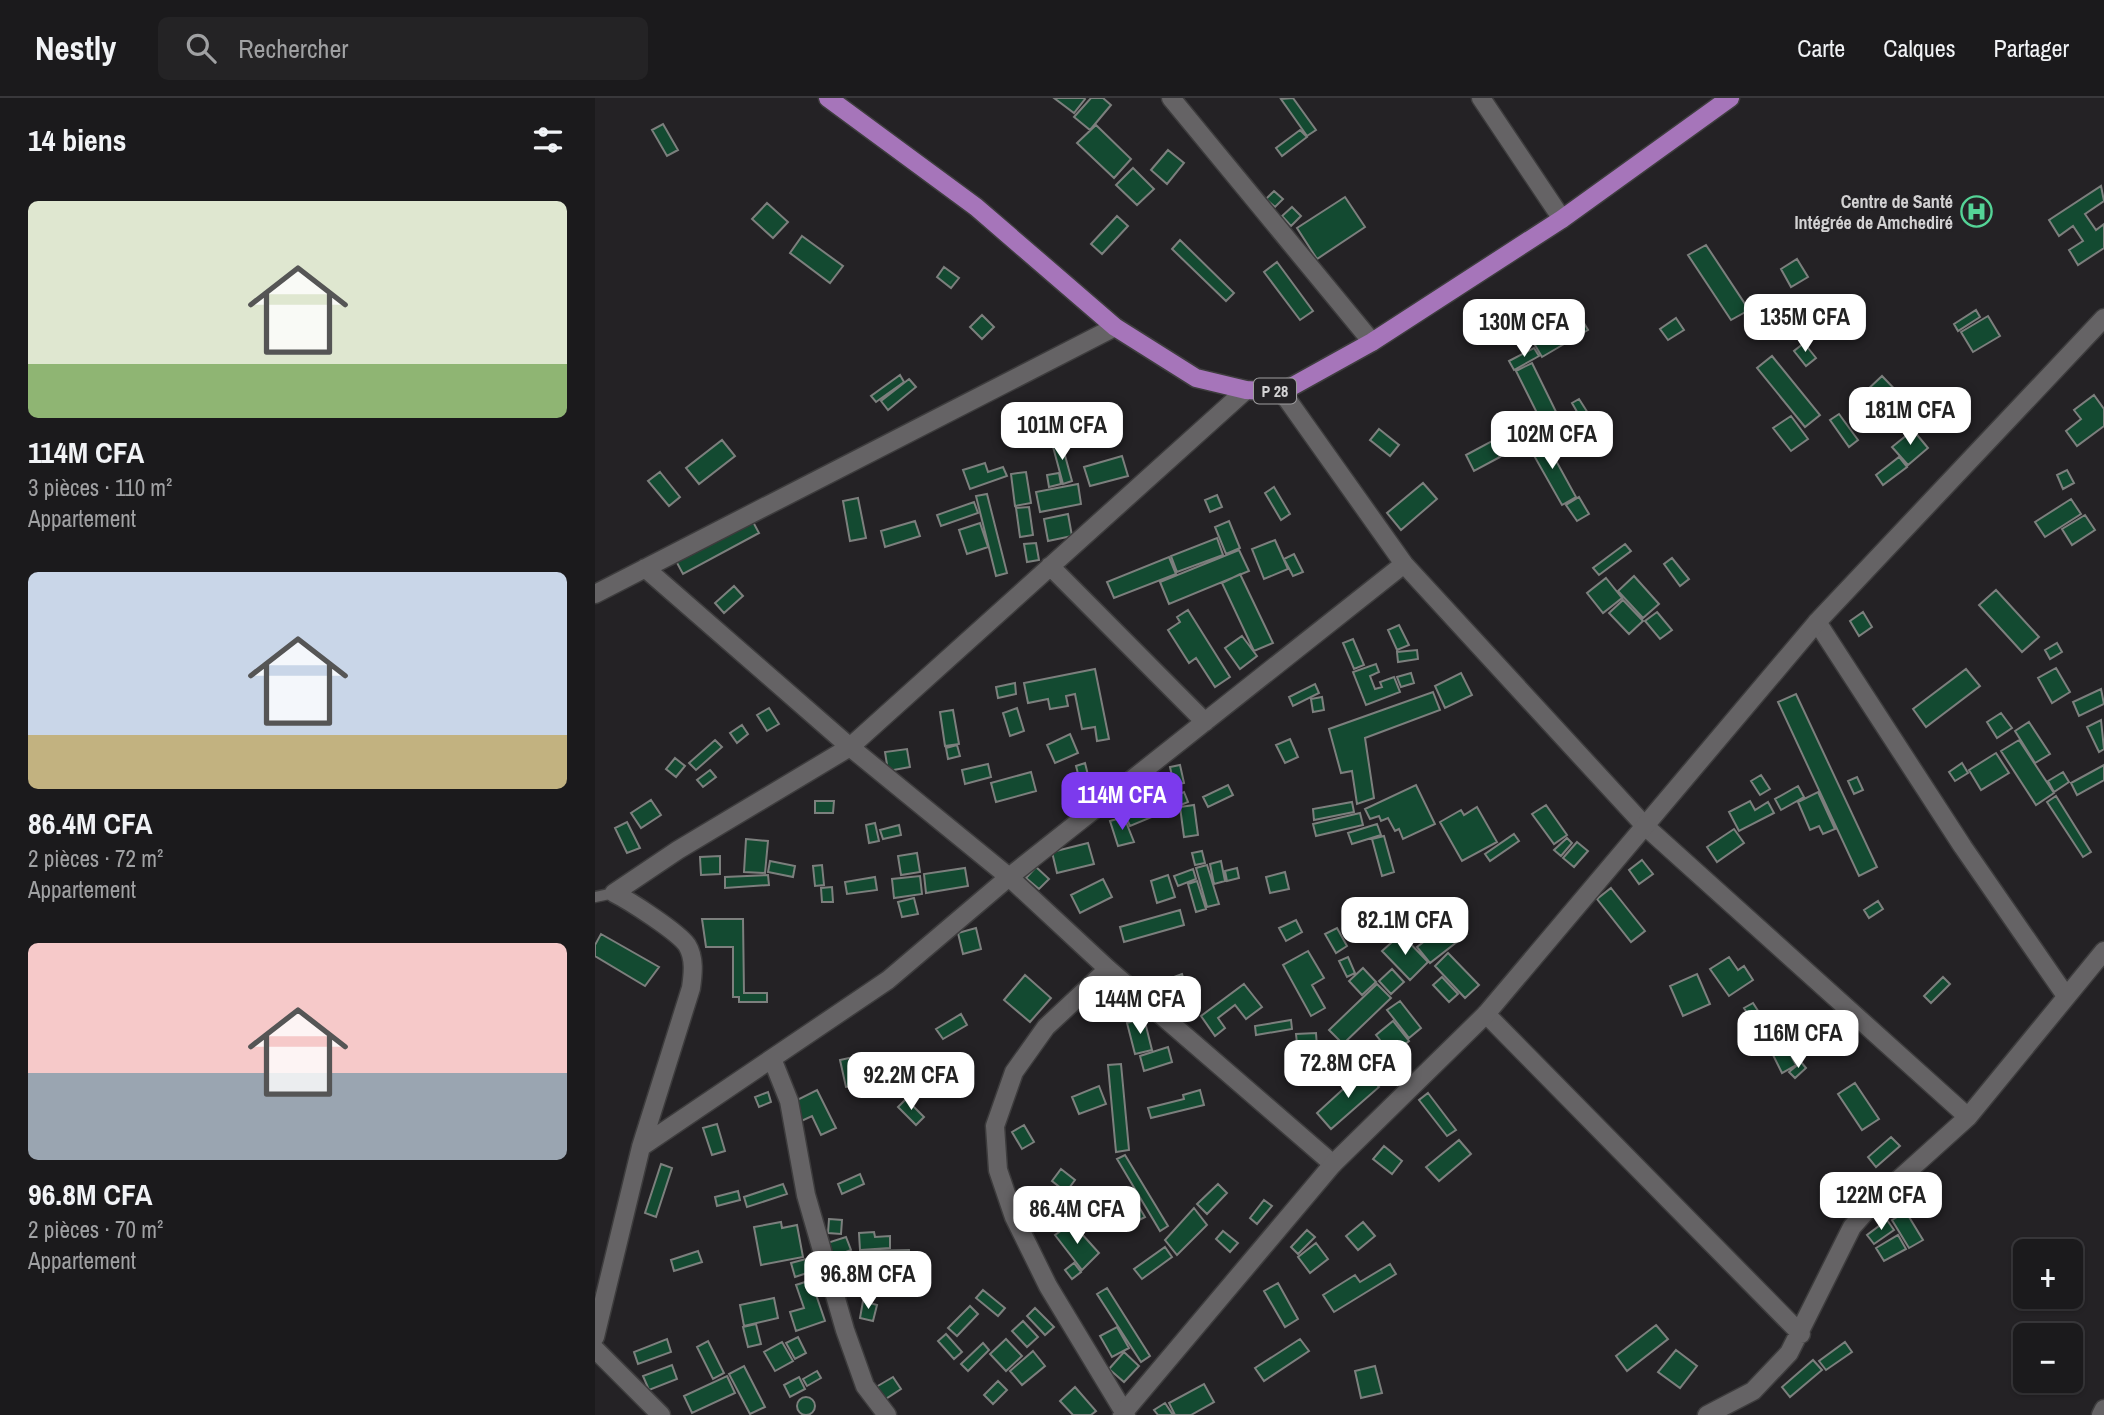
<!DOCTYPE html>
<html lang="fr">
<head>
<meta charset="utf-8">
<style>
	:root { --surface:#1b1a1c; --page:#242325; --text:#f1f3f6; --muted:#a0a1a3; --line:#39383b; --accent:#7c3aed }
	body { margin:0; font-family:"Archivo Narrow",sans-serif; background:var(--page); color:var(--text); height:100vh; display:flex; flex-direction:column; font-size:26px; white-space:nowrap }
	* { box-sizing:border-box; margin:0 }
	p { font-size:23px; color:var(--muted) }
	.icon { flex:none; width:38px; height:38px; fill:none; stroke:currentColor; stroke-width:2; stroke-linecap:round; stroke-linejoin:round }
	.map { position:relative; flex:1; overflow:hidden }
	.sheet { display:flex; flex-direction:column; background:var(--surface); width:595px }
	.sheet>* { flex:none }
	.buttons { position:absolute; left:1418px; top:1141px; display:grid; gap:14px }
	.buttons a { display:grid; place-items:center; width:70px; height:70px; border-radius:10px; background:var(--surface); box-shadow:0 2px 5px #0004,0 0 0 2px var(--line); font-size:35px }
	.price { position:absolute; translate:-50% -60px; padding:0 16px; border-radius:14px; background:#fff; color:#222; font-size:23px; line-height:46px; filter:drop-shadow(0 2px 4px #0008) }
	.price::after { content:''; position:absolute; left:50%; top:42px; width:21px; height:16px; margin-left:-10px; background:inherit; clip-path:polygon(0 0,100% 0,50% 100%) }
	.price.active { background:var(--accent); color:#fff }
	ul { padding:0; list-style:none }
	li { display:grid; align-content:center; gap:14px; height:371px; padding:0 28px }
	li span { display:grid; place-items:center; height:217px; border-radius:10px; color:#555 }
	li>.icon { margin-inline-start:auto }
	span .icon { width:126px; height:126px; fill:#fffc; stroke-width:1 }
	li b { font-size:30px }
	h2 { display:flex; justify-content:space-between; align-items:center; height:84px; padding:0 28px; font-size:30px }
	header { display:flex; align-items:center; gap:42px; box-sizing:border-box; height:98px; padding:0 35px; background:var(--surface); border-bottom:2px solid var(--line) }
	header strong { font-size:33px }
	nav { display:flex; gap:38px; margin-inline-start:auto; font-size:24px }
	.search { width:490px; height:63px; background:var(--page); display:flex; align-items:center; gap:18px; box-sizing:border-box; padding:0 24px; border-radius:10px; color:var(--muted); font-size:26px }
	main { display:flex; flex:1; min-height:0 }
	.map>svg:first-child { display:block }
	.building { fill:#134a31; stroke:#7c7f7d; stroke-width:2 }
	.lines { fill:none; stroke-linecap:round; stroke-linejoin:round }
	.service-casing { stroke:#3d3c3d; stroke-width:13 }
	.minor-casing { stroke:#3d3c3d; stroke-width:21 }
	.tertiary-casing { stroke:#3d3c3d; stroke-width:21 }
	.primary-casing { stroke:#3d3c3d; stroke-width:21 }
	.service { stroke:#656365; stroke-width:10 }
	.minor { stroke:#656365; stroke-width:18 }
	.tertiary { stroke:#656365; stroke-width:18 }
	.primary { stroke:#a675ba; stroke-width:18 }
	.labels { text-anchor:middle; stroke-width:6; stroke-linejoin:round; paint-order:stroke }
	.shield { fill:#242225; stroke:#9e9d9f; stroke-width:2 }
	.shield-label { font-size:16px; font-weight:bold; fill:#d3d2d3 }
	.poi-label { font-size:18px; font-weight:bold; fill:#d3d2d3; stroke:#242225; text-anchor:end }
</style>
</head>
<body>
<header>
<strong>Nestly</strong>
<div class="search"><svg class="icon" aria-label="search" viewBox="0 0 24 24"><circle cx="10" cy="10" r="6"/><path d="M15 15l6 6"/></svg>Rechercher</div>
<nav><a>Carte</a><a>Calques</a><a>Partager</a></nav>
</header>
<main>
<section class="sheet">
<h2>14 biens<svg class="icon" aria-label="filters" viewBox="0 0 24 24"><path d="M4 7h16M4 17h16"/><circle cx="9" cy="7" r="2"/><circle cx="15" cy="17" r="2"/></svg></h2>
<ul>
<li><span style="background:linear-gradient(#dfe7d0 75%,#8fb573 0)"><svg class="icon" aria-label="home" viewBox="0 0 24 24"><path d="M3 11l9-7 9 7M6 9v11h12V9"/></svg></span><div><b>114M CFA</b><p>3 pièces · 110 m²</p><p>Appartement</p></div></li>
<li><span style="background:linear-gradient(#c9d6e8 75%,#c2b280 0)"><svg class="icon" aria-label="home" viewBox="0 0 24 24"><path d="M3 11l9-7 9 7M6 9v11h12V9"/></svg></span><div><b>86.4M CFA</b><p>2 pièces · 72 m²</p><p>Appartement</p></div></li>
<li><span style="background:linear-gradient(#f6c9c9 60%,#9aa5b1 0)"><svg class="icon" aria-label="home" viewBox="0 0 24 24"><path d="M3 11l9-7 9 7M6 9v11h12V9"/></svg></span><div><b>96.8M CFA</b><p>2 pièces · 70 m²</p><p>Appartement</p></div></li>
</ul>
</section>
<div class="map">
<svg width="1509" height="1317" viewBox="0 0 1509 1317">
	<rect width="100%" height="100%" fill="#242225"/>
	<path class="building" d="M459,0H489L490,1L479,15Z
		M496,0H508L516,7L495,32L479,19Z
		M698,0L721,32L712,38L686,1Z
		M68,26L83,52L72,58L57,32Z
		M501,27L536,61L519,80L482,45Z
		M705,32L712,39L687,58L681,50Z
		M573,52L589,65L572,86L556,72Z
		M538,70L559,91L542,107L521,87Z
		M1506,88L1509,103L1490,116L1501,132L1509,126V150L1483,167L1474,152L1488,143L1478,128L1464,138L1454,122Z
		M679,93L688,101L680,109L671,101Z
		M750,99L770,129L722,161L702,130Z
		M172,105L193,124L178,140L157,121Z
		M697,109L706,118L696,128L687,118Z
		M522,118L533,128L507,156L496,146Z
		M207,138L248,168L235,185L195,155Z
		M585,142L639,195L631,203L577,151Z
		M1111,147L1154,212L1136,222L1093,157Z
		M1202,161L1213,179L1196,189L1186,171Z
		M682,164L718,213L705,222L669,174Z
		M349,169L364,180L356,190L342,179Z
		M1381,212L1385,219L1363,233L1359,226Z
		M983,215L993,232L947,259L937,242Z
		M387,217L399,229L387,241L375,229Z
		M1393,218L1405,238L1378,254L1366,234Z
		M1081,220L1089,232L1073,242L1065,231Z
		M1209,245L1221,260L1211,268L1199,253Z
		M939,250L944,258L919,272L914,263Z
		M1177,258L1225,317L1210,329L1162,270Z
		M937,265L968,328L952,335L921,273Z
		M305,277L309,284L281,304L276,298Z
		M1287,278L1311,303L1294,319L1270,294Z
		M314,281L321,289L293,312L286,303Z
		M1499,297L1509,311V328L1482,348L1471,333L1486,321L1479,312Z
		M984,301L993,315L985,319L977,305Z
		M1244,316L1263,342L1254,349L1235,322Z
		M1196,318L1213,341L1196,353L1178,330Z
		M943,327L949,337L906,358L901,348Z
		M784,331L804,347L795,358L775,342Z
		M519,332L522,343L508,347L505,337Z
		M1318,332L1333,350L1313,367L1297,349Z
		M948,339L981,399L967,407L933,347Z
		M127,342L140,358L104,386L91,370Z
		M466,343L477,383L468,386L457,345Z
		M897,343L905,359L879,373L871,357Z
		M527,358L533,378L495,388L489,369Z
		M1304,359L1312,369L1288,387L1281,377Z
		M390,365L393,374L408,369L412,378L375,391L368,372Z
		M1472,372L1479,385L1468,391L1462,377Z
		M65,374L85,399L74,408L53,383Z
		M431,374L436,405L420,408L416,376Z
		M464,375L466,386L454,389L452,377Z
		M828,385L842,401L806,432L792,415Z
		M483,386L486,406L445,414L441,394Z
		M679,389L695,416L686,422L670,395Z
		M392,396L412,475L401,478L381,398Z
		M622,397L627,409L615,414L610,402Z
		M984,399L994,416L982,423L971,407Z
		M263,400L271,440L255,443L248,403Z
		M1476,401L1486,416L1450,439L1440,424Z
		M379,404L383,415L346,428L342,417Z
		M434,409L438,437L425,439L421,410Z
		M473,416L477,438L453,443L449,421Z
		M1490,417L1500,432L1477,447L1467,431Z
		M157,422L164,435L88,476L81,463Z
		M320,423L325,438L290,449L286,433Z
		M634,423L645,450L631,456L620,429Z
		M385,425L393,449L372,456L364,432Z
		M622,440L628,457L582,474L576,458Z
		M680,442L693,471L669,481L657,451Z
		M441,445L444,462L432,464L429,446Z
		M1030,446L1036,453L1004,477L998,470Z
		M644,452L654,473L574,506L565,484Z
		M699,456L708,474L698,478L689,461Z
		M574,459L581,476L519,500L512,484Z
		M1077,460L1094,481L1085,488L1069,466Z
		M645,476L678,545L659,553L627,485Z
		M1039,478L1064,506L1048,520L1023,493Z
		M1011,480L1027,500L1008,515L992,495Z
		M139,488L148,498L129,515L120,505Z
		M1401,492L1444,539L1427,554L1384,507Z
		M1028,502L1048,523L1034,536L1014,515Z
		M593,512L635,579L620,589L601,560L594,565L573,532L585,524L582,519Z
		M1062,514L1077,532L1065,541L1050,523Z
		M1268,514L1277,529L1264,538L1255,523Z
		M804,527L814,547L802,552L793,532Z
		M647,538L662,558L645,571L630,550Z
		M758,541L769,567L759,571L748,545Z
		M1462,545L1467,554L1455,561L1450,552Z
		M822,552L823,561L803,564L802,554Z
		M781,566L784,574L775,578L780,591L787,589L785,584L799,579L805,594L771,607L758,574Z
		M1461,570L1475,594L1457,605L1443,580Z
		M500,571L514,641L502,643L500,629L487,631L480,596L471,598L473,608L455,611L453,601L433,605L429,585Z
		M1371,571L1385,588L1331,629L1318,611Z
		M816,575L819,585L806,589L802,579Z
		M866,575L877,597L850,610L840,588Z
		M420,585L421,596L403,600L401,589Z
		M720,586L724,595L698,608L694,599Z
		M1506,591L1509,606L1484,618L1478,604Z
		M838,594L845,612L770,640L779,700L762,706L757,673L746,675L734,631Z
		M1201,596L1282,769L1264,778L1183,604Z
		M727,599L729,612L718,614L716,601Z
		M174,610L184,626L172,633L162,617Z
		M422,610L429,633L415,638L408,615Z
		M358,612L364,646L350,648L345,614Z
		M1406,615L1417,630L1402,640L1392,624Z
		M1506,622L1509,651L1504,654L1492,629Z
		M1434,624L1455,656L1440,665L1420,633Z
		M147,627L153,636L142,645L135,635Z
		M475,636L483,655L460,665L452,647Z
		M695,641L703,659L690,665L681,647Z
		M120,642L127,649L101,672L94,665Z
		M1424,642L1459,695L1441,707L1406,653Z
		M362,647L365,658L353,661L351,650Z
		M312,651L315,669L293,673L290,654Z
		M1401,655L1414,675L1386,692L1374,672Z
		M80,660L90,668L81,679L71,671Z
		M490,665L496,689L487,691L481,668Z
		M1367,665L1373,675L1360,683L1354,674Z
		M393,666L396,679L370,686L367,672Z
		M585,667L589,685L579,687L575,669Z
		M1509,667V682L1482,697L1476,685Z
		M115,672L121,679L108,689L102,682Z
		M436,674L441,693L401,704L396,685Z
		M1468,674L1474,684L1459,694L1453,683Z
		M1166,677L1175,691L1165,697L1156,683Z
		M1262,679L1268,692L1259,696L1253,683Z
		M633,687L638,697L613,709L608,699Z
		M821,687L840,726L808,741L804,731L800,733L793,720L786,723L784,718L775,721L770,711Z
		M1203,688L1209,699L1186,712L1180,701Z
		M589,694L593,704L535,728L531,719Z
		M1223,694L1240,731L1228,736L1224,728L1215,732L1203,704Z
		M1461,698L1496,754L1488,759L1452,704Z
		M56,702L66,717L46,730L36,715Z
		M220,703H239L238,715H220Z
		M1155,703L1160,712L1173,704L1179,715L1144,733L1134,714Z
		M757,704L759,714L719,722L718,711Z
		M599,707L603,737L589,739L585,709Z
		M951,707L972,737L959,746L937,716Z
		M882,709L902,744L867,763L845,724L866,712L869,717Z
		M765,715L768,727L721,738L718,726Z
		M529,719L539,744L523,748L515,723Z
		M32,724L45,750L32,755L20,730Z
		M280,725L284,743L274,745L271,727Z
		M782,726L786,737L757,746L753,735Z
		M304,727L306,737L288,741L285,732Z
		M1139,731L1149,745L1122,764L1112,749Z
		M919,736L924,743L895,763L890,756Z
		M789,738L799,774L787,778L777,741Z
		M972,740L977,745L966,758L959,752Z
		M151,741L173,743L170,775L149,774Z
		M982,744L993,753L979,769L968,760Z
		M493,745L499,766L462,775L457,754Z
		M607,753L610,765L600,767L597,755Z
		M322,755L325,774L306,777L303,758Z
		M125,758V776L106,777L105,759Z
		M1047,762L1058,776L1044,786L1034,772Z
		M175,763L200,768L198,779L173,774Z
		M626,763L630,783L619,786L615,766Z
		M227,767L229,787L220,788L218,768Z
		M612,767L624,806L612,809L601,770Z
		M441,769L454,781L444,791L431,780Z
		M370,770L373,788L331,795L329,776Z
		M642,770L644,780L632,783L630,773Z
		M598,771L601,781L583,788L579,778Z
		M690,774L694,791L675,795L671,779Z
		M173,777L174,787L130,790V779Z
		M573,777L580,799L562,805L556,783Z
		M325,778L327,796L299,800L297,781Z
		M280,779L282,792L252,796L250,784Z
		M508,781L517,799L485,815L476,797Z
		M602,783L611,811L601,814L593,786Z
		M237,789L238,804H227L226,790Z
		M1016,790L1050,833L1036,844L1002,801Z
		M319,800L323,816L307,819L303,804Z
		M808,802L814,827L804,830L798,804Z
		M1283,803L1288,811L1274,820L1269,812Z
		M787,809L796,835L783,840L773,814Z
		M585,812L589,827L529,844L525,829Z
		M860,820L872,836L835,865L822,849Z
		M107,821H148L149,895H172V904H144V899H138V849H111Z
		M701,822L707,834L691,843L684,830Z
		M381,830L386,851L368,856L363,835Z
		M742,830L752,848L741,855L730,836Z
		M6,836L64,869L50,888L0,858V847Z
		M806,836L833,864L815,882L787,853Z
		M713,853L729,880L717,887L730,910L716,918L688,867Z
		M853,855L884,887L870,900L840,868Z
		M753,859L760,875L752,879L744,863Z
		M1134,859L1143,872L1149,868L1158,882L1134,898L1115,871Z
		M768,870L781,884L767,897L754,883Z
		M797,871L809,884L796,896L784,883Z
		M587,876L594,899L580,903L573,881Z
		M1102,876L1115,906L1088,918L1075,888Z
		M430,877L456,900L435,924L409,902Z
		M847,879L863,896L854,904L838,887Z
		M1348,879L1355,886L1336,905L1329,898Z
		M649,886L667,909L651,921L640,907L623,920L630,930L620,938L606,918Z
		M782,886L796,900L748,946L734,932Z
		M805,903L826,930L814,940L792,912Z
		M1158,905L1165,916L1156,921L1149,910Z
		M366,916L372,927L348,941L341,931Z
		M549,920L557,952L540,956L532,925Z
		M696,922L697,931L661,937L660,928Z
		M798,923L814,943L797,957L781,937Z
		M721,935L723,963L704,965L701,936Z
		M573,949L577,964L549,973L545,958Z
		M1192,950L1201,967L1187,975L1178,957Z
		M259,959L265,987L251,989L245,962Z
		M792,959L805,971L790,986L777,973Z
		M1206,964L1211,970L1200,980L1194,974Z
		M526,966L534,1052L521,1054L513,967Z
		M769,972L784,989L736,1031L722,1015Z
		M1260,985L1284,1021L1267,1032L1243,996Z
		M504,988L511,1006L484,1016L477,999Z
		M222,992L241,1030L226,1037L217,1018L202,1025L200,1003Z
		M605,992L609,1007L556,1020L553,1010L589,1001L588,997Z
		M173,994L176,1004L164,1009L160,999Z
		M833,995L861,1032L852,1038L824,1002Z
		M311,1001L329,1019L321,1027L303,1009Z
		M122,1026L130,1053L117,1057L108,1030Z
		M429,1027L439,1044L427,1051L417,1034Z
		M1296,1039L1305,1048L1281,1069L1273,1059Z
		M864,1042L876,1056L844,1083L831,1069Z
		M789,1048L807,1063L797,1076L778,1061Z
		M530,1057L573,1128L565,1133L522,1061Z
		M66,1066L77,1070L61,1119L50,1115Z
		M466,1071L480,1082L471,1094L457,1083Z
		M265,1076L269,1086L247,1096L243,1086Z
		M188,1086L192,1096L152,1109L149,1099Z
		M623,1086L632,1095L612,1116L602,1106Z
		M143,1093L145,1102L122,1108L120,1099Z
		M669,1102L677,1108L662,1126L655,1120Z
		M544,1109L550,1119L531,1129L525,1118Z
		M458,1110L469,1125L458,1132L447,1118Z
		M599,1110L612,1127L582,1157L570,1142Z
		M1311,1114L1328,1142L1314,1150L1297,1122Z
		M234,1121L247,1122L246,1136L233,1135Z
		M1292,1122L1299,1132L1279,1146L1272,1137Z
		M186,1124L187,1130L202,1127L208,1159L166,1167L159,1129Z
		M768,1124L780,1138L763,1152L751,1138Z
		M477,1125L504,1155L487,1172L460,1137Z
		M712,1132L720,1139L703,1156L696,1149Z
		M628,1133L643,1145L635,1154L621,1141Z
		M279,1134L280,1139L295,1138V1150L265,1152L264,1135Z
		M1303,1137L1311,1151L1289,1163L1281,1150Z
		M251,1139L256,1152L238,1159L232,1145Z
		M721,1145L733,1161L715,1175L703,1159Z
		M570,1149L577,1159L547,1181L539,1171Z
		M314,1152L315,1163H308V1170L274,1172L273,1153Z
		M103,1153L107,1164L79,1173L76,1162Z
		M258,1157L264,1180L244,1185L238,1162Z
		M211,1161L215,1174L200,1179L196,1165Z
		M479,1165L486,1174L477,1181L470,1172Z
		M795,1166L801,1176L739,1214L728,1197L760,1177L765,1184Z
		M216,1182L230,1223L201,1233L195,1214L209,1210L201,1187Z
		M683,1185L703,1221L690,1229L669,1193Z
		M512,1190L555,1258L546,1264L502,1196Z
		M388,1192L410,1210L403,1218L381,1200Z
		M179,1200L183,1220L149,1228L145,1207Z
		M268,1203L282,1207L278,1223L265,1220Z
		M375,1208L383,1216L362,1238L353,1230Z
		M440,1210L459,1229L450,1237L432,1218Z
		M428,1223L443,1239L432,1249L417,1233Z
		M161,1226L166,1246L153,1249L148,1229Z
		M1061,1227L1073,1241L1032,1273L1021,1258Z
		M522,1229L534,1250L517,1259L505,1238Z
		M351,1236L367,1254L359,1261L343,1243Z
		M203,1239L211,1255L200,1261L191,1245Z
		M72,1241L76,1254L43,1266L39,1254Z
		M411,1241L427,1258L411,1273L395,1256Z
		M705,1241L714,1253L669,1283L660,1270Z
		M113,1243L129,1275L118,1281L102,1249Z
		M187,1244L198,1263L180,1273L169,1254Z
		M1250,1244L1257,1254L1231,1272L1224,1263Z
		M388,1245L394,1252L373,1273L366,1266Z
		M1081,1252L1102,1268L1085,1290L1063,1274Z
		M438,1253L450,1268L427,1287L415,1273Z
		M529,1254L544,1268L529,1284L514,1271Z
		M1218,1262L1227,1272L1195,1299L1187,1289Z
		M77,1267L82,1281L54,1292L48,1278Z
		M149,1268L170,1309L155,1316L134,1276Z
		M780,1268L787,1295L766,1300L760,1273Z
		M222,1273L226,1280L212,1288L208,1281Z
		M132,1278L140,1295L97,1315L89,1298Z
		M204,1279L210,1291L195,1299L189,1287Z
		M298,1279L306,1291L289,1302L281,1289Z
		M403,1283L412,1292L398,1306L389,1297Z
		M609,1286L619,1304L596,1317H580L574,1305Z
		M480,1289L501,1313L496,1317H478L465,1303Z
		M202 1308a9 9 0 1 1 18 0a9 9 0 1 1-18 0Z
		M570,1305L578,1317H563L559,1312Z"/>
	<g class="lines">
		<defs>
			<path id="service" d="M0,799L19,795"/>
			<path id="minor" d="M576,0L777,244
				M886,0L967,121
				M687,294L809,466L1050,728L1373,1019
				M455,468L610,624
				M50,470L255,649L414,779L513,871L738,1066
				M0,496L520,229
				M1222,524L1368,749L1471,898
				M513,871L451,929L419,974L400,1028L403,1072L419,1119L453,1188L529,1314L527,1317
				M891,916L1206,1236
				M178,963L194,1003L211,1097L250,1232L270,1288L292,1317
				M46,1049L293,882L414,779L809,466
				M0,1239L46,1049L96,890C98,876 100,860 92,847C83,834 35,803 19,795L83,752L255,649L651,292
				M0,1251L66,1317
				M1112,1317L1158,1293L1194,1255L1257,1129L1281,1102L1373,1019L1509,853
				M1506,1317L1509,1311"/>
			<path id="tertiary" d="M531,1317L529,1314L738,1066L891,916L1222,524L1509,220"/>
			<path id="primary" d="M233,0L381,109L520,229L601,280L651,292L687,294L777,244L967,121L1135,0"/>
		</defs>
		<use href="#service" class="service-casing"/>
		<use href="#minor" class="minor-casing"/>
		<use href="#tertiary" class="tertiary-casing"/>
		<use href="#primary" class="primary-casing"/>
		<use href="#service" class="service"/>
		<use href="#minor" class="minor"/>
		<use href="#tertiary" class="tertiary"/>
		<use href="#primary" class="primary"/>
	</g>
	<defs>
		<symbol id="hospital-ring" viewBox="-11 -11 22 22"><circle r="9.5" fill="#242225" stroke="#54d396" stroke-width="1.5"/><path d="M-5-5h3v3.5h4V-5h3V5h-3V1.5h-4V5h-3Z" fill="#54d396"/></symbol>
	</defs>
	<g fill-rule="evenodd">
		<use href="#hospital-ring" x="1364" y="96" width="35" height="35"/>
	</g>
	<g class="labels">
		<rect class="shield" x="659" y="280.5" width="42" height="25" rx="5"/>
		<g class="shield-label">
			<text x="680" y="299">P 28</text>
		</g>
		<g class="poi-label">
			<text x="1358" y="110">Centre de Santé<tspan x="1358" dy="21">Intégrée de Amchediré</tspan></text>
		</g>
	</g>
</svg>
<div class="buttons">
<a>+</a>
<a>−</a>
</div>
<b class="price" style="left:1210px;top:256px">135M CFA</b>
<b class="price" style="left:929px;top:261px">130M CFA</b>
<b class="price" style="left:1315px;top:349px">181M CFA</b>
<b class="price" style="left:467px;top:364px">101M CFA</b>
<b class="price" style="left:957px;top:373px">102M CFA</b>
<b class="price active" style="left:527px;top:734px">114M CFA</b>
<b class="price" style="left:810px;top:859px">82.1M CFA</b>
<b class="price" style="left:545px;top:938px">144M CFA</b>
<b class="price" style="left:1203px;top:972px">116M CFA</b>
<b class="price" style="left:753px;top:1002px">72.8M CFA</b>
<b class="price" style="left:316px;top:1014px">92.2M CFA</b>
<b class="price" style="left:1286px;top:1134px">122M CFA</b>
<b class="price" style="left:482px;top:1148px">86.4M CFA</b>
<b class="price" style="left:273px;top:1213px">96.8M CFA</b>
</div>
</main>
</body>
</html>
